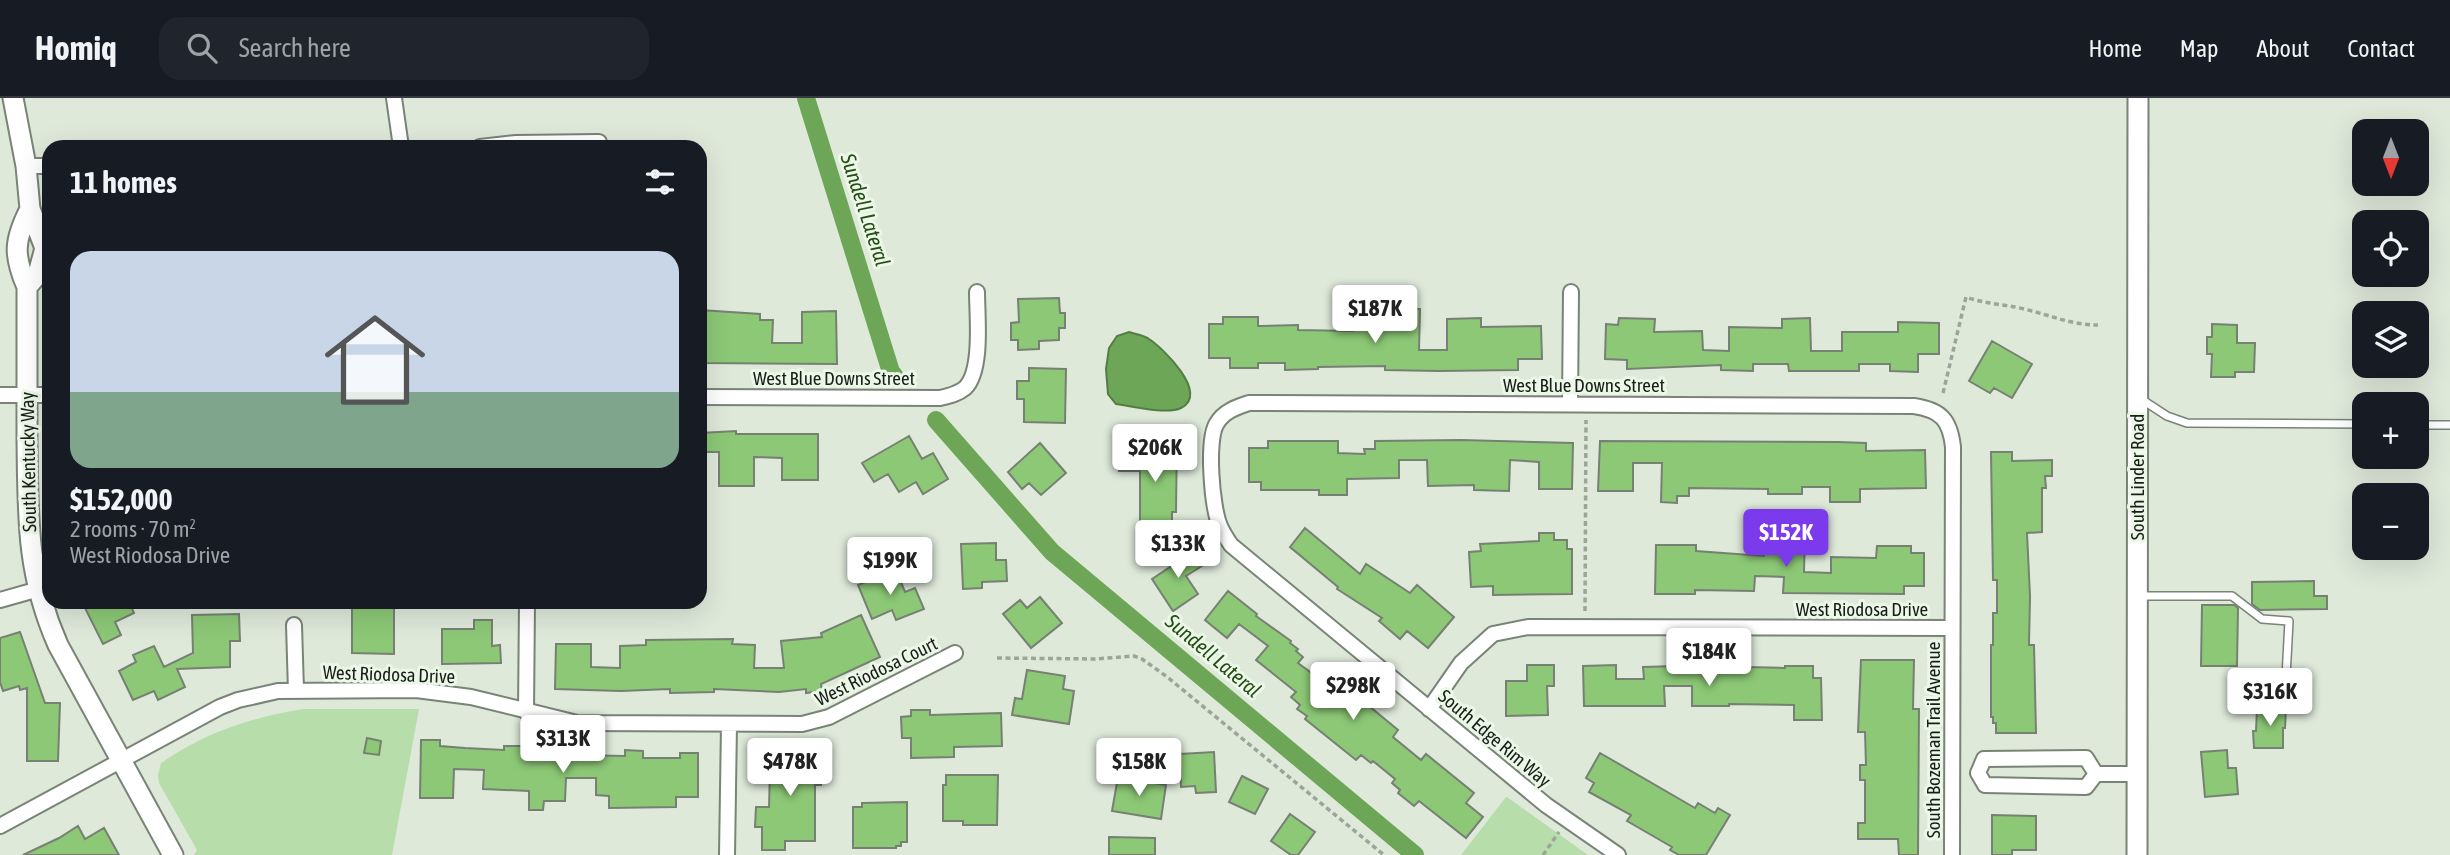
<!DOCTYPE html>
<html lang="en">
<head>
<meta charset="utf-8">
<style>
	:root { --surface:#171b24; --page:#20242c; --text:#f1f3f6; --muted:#9ea1a6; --line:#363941; --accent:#7c3aed }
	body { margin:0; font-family:"Asap Condensed",sans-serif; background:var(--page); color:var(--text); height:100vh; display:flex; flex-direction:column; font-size:26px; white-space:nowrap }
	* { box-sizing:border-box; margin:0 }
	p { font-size:23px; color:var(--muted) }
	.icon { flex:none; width:38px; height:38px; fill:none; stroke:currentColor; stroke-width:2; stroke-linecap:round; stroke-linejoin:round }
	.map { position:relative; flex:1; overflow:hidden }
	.panel { position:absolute; left:42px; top:42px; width:665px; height:469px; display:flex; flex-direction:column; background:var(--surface); border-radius:21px; box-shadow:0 7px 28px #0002 }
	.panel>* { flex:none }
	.needle { width:46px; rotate:180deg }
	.tools { position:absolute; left:2352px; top:21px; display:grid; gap:14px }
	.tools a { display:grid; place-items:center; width:77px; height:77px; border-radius:14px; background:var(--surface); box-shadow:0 7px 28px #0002; font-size:35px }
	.price { position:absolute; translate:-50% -60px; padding:0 16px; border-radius:7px; background:#fff; color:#222; font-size:23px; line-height:46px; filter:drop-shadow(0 2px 4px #0008) }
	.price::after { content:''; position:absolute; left:50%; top:42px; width:21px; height:16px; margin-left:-10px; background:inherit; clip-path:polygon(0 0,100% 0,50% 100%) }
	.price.selected { background:var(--accent); color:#fff }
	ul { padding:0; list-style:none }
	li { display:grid; align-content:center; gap:14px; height:371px; padding:0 28px }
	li+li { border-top:2px solid var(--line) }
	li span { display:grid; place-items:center; height:217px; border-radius:21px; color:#555 }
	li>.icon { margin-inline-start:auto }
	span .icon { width:126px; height:126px; fill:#fffc; stroke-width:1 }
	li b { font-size:30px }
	h2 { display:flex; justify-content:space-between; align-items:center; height:84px; padding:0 28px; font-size:30px }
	header { display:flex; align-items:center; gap:42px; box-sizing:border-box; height:98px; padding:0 35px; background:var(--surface); border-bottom:2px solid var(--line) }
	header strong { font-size:33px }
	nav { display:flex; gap:38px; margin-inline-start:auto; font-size:24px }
	.search { width:490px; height:63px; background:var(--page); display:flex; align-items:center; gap:18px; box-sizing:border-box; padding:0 24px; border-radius:21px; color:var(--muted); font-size:26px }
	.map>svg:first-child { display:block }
	.green { fill:#b7ddaa }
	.water { fill:#6ca656; stroke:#537d44; stroke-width:2 }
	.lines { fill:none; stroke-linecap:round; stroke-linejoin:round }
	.canal { stroke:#6ca656; stroke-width:18 }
	.building { fill:#8cc876; stroke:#768073; stroke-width:2 }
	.lane-casing { stroke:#798376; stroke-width:10 }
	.street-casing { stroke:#798376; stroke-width:18 }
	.secondary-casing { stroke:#798376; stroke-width:23 }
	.path { stroke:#9ca599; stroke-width:3.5; stroke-dasharray:5 3.5; stroke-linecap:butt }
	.lane { stroke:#fff; stroke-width:7 }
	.street { stroke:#fff; stroke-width:14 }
	.secondary { stroke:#fff; stroke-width:19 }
	.labels { text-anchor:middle; stroke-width:6; stroke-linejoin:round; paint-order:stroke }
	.street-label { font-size:19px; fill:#1a1e19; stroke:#ebf7e7 }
	.water-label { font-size:21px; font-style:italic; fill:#264d16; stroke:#ebf7e7 }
</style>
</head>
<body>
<header>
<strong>Homiq</strong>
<div class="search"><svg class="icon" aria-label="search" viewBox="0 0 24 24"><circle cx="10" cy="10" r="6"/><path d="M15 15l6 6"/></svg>Search here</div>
<nav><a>Home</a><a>Map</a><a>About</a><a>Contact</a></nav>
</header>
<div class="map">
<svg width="2450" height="757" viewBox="0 0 2450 757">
	<rect width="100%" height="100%" fill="#dee9da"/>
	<path class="green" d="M303,611H419L392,757H194L197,752L159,685L158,677L161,665C207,634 249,620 303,611Z
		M1506,699H1507L1588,757H1461Z"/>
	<path class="water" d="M1129,234C1135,236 1144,237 1149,241C1163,250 1210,296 1181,310C1167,317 1131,308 1116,306L1108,296L1106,271L1109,250L1117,238Z"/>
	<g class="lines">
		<path class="canal" d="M806,0L891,274L894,277
			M936,322L1052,454L1415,757"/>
	</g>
	<path class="building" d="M1059,200L1060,215H1065V230H1059V242L1039,243V251L1018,252V242H1011V225L1019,224L1018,201Z
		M1404,211H1420L1419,252H1447V221L1481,220V229L1541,228L1542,261H1518V272L1439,273L1385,272V268L1318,269V271L1285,272V265H1258V270H1230V260H1209V226H1223V219H1258V228L1298,227V232L1353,233V220L1404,218Z
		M700,212L760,216V222H773L772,245H802V214L836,213L837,266L700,265Z
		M1619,220L1655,221L1654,234L1702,233L1703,252L1729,253V229L1782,230V221L1810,220L1811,253H1842V234H1898V224L1939,225V256H1918V274L1890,273V266H1859V273H1789L1788,266H1753V273L1721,272V267L1627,271V262L1605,261L1606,226L1618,227Z
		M2212,226L2237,227V245H2255L2254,274H2235V279H2211L2212,256H2207V239H2212Z
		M1992,243L2032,266L2012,300L1994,290L1990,295L1969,283Z
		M1029,270L1066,271L1065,325L1024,324V301H1017V283H1029Z
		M736,333V336H818V382H782V360L754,359V388H719V354H700V335Z
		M909,338L922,361L933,355L948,381L923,396L916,384L899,394L888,376L874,384L862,365Z
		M1136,340H1177L1176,414H1172V441H1140V373H1119V359H1126V347H1136Z
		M1461,342L1573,345L1572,391H1539V364L1510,362L1509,393L1474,392V387L1428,388L1427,362H1399V380L1347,381V397H1319V392H1261V384H1249V350H1268V343H1338V355L1365,356L1364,351H1375V343Z
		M1600,343L1838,344L1866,345V353L1925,352L1926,390L1860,391V404H1830V389H1802V396H1768V391L1689,390V398H1677V405L1661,404L1662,365H1633V393H1598Z
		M1040,345L1066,375L1041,397L1029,385L1022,391L1008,374Z
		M1991,354H2012V363L2052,362V378H2045L2046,390H2042V434L2027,435L2030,498L2029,547H2034L2036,635H1996V625H1993V619H1991V547H1993V515H1997V482H1993Z
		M1305,430L1360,476L1366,466L1410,495L1417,487L1454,519L1428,550L1407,533L1400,541L1379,523L1382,520L1337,491L1338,489L1290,449Z
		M1764,434H1805L1804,474L1831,475V459L1876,460L1877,448H1911V455H1924V488H1904V496L1783,495L1784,479L1755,478L1754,493L1695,492V496H1655L1656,447H1696V453L1764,458Z
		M1539,435H1554V442H1567V451H1572V496L1493,497V488L1471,489L1469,454L1481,453L1480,446L1539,443Z
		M996,445V462H1006L1007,483L982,484V490L963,491L961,446Z
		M1185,450L1189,457L1193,455L1202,468L1186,478L1198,496L1173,513L1152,481L1176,465L1171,459Z
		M896,472L905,494L915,490L924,511L896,522L892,512L872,521L858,487Z
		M2314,483V498H2327V511L2260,512L2252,506V484Z
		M1228,493L1257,516L1256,518L1291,543L1290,545L1298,551L1296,553L1303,559L1298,565L1328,587L1334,579L1398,632L1393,639L1421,662L1426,656L1474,695L1466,705L1483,719L1466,740L1419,703L1414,708L1398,695L1400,692L1392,685L1395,681L1373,663L1371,665L1361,657L1356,662L1305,621L1307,618L1297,611L1300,607L1291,599L1296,594L1256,562L1268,548L1239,526L1227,540L1205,522Z
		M1040,499L1062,525L1031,550L1003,516L1020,502L1027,510Z
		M82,504H129L134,515L115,524L121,537L103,546Z
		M352,505H394V556L352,555Z
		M2202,507H2234L2238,510L2237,568H2201Z
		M239,516L240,543H230V569L177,571L185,589L158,602L154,593L133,602L119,573L136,564L133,557L154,548L164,569L193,555L192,517Z
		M861,517L880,559L821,586L822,593L806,595V591L779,594L714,591V594L670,595V591L621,593L555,591L556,546H591V569L620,570V548L646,547V542L733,541L732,546L755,547L754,570H784L781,543L822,539L821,535Z
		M474,522H492V548L500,547L501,565L442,566V531H474Z
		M20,534L45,605H60L58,663H27V590L20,592L19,588L3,593L0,584V540Z
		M1861,562H1914L1913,611H1919L1918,757H1899L1898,741H1858V725H1865V682H1860V667H1866L1865,634H1858Z
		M1527,567H1554V588H1547L1548,617L1506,618V583H1527Z
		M1616,567V581H1644L1643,569L1711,567V574L1746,573L1747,569L1785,570V568H1813V580H1821L1822,622H1794V607L1729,606V608H1692V588H1664L1665,608H1584L1583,568Z
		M1027,572L1065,578L1063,591L1074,593L1069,626L1012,617L1015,600L1022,601Z
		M2257,610H2286L2285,630H2283V650H2254L2253,633H2256Z
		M911,612H930V617L1001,615L1002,648L954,649V659L911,660V640H902L901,619L911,618Z
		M367,640L381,643L379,657L364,655Z
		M421,642H440V648L465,650L504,652V648H523V656L625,658V652L643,653V660H680V655H698V699H676V709L609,710V698L596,697V680H566L565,703H544L543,712H529V693L483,691L484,672L454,671L453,700H420Z
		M762,652L822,653L821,687H815V743H785V752H762V729H755L756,709H769L770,672L762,671Z
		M2227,652L2228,670H2236L2238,696L2205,699L2201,654Z
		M1214,654L1216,694L1196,695L1195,688L1181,689L1180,656Z
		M1600,655L1695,710L1698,705L1715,715L1718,710L1730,717L1706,757H1679L1670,752L1672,749L1627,723L1631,717L1589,694L1594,685L1586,680Z
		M946,677H998L997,727H963V723H943V687H946Z
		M1242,678L1268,691L1255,716L1229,704Z
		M1118,679L1166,687L1161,721L1112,713Z
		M907,704V744H901V748H896V750H853V709H862V705Z
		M1290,716L1315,734L1298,757H1291L1271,743Z
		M1992,717L2036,718V752H2012V757H1992Z
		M78,728L85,741L104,730L119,757H23L59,740Z
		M1109,739L1155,740V757H1109Z"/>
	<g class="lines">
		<defs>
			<path id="lane" d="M2141,301L2167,318L2187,325L2364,326
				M2417,327H2450
				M2139,498H2232L2262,521L2289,523L2286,579"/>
			<path id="street" d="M394,0L401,49
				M480,49L516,45L599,44
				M26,68H49
				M0,297H49
				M700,299L940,300C949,298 958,296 965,290C983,273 977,217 977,194
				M1570,306L1571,194
				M0,502L39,491
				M294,527L296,593
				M1429,611L1461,565L1493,536L1528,529L1952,530
				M526,614L527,504
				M1978,675L1984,661L2086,660L2096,676
				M1978,675L1985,687L2086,689L2096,676
				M2096,676H2137
				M0,728L220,609L238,602L278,593L416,592L471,599L577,625L802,626L829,619L955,555
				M727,757L729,626
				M1618,757L1546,707L1231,447C1227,441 1223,435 1220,428C1212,410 1206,341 1217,325C1224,313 1237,309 1249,305L1914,308C1941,312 1950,322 1953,349L1952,757"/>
			<path id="secondary" d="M13,0L26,68L30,111L45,150L38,176L27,189
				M30,111C14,142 13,157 27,189C27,240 27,290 27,341C28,417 26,475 58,547L173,757
				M2137,757L2138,0"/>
		</defs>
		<use href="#lane" class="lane-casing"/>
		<use href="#street" class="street-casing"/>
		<use href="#secondary" class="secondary-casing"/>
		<path class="path" d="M1943,295L1966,199C1985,206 2004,206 2024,211C2050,217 2071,227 2098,227
			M1585,513L1586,322
			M997,560L1095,561L1134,558L1142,561L1166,578L1384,757
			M1543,757L1559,734"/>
		<use href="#lane" class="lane"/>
		<use href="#street" class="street"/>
		<use href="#secondary" class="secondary"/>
	</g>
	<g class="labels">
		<g class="street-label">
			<text x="834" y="287">West Blue Downs Street</text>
			<text x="1584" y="294">West Blue Downs Street</text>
			<text transform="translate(28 364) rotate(-91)" y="7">South Kentucky Way</text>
			<text transform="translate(2137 379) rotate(-90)" y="7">South Linder Road</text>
			<text x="1862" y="518">West Riodosa Drive</text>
			<text transform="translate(876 573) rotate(-26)" y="7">West Riodosa Court</text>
			<text transform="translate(389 576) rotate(2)" y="7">West Riodosa Drive</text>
			<text transform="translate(1495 640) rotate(40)" y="7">South Edge Rim Way</text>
			<text transform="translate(1933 642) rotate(-90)" y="7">South Bozeman Trail Avenue</text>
		</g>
		<g class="water-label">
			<text transform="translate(865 112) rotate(72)" y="7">Sundell Lateral</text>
			<text transform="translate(1213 558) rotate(40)" y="7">Sundell Lateral</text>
		</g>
	</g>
</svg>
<div class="tools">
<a><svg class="needle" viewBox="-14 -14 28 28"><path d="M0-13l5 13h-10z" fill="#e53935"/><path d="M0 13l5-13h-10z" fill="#9ea1a6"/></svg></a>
<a><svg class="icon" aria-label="locate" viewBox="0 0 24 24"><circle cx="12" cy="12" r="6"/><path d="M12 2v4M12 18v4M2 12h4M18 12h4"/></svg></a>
<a><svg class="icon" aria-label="layers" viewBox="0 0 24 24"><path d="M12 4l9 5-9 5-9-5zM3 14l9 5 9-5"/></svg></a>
<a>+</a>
<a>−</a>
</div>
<b class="price" style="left:1375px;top:247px">$187K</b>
<b class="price" style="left:1155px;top:386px">$206K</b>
<b class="price selected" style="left:1786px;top:471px">$152K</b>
<b class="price" style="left:1178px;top:482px">$133K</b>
<b class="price" style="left:890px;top:499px">$199K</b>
<b class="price" style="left:1709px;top:590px">$184K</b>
<b class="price" style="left:1353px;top:624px">$298K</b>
<b class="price" style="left:2270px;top:630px">$316K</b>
<b class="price" style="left:563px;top:677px">$313K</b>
<b class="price" style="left:790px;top:700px">$478K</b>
<b class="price" style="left:1139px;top:700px">$158K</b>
<section class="panel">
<h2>11 homes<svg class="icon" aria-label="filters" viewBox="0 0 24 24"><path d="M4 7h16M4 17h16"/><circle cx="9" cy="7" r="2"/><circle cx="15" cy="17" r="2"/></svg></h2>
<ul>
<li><span style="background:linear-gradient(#c9d6e8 65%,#7fa58c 0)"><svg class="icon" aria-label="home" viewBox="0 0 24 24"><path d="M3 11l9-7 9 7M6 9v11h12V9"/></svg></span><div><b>$152,000</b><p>2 rooms · 70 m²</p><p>West Riodosa Drive</p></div></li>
</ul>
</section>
</div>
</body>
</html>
